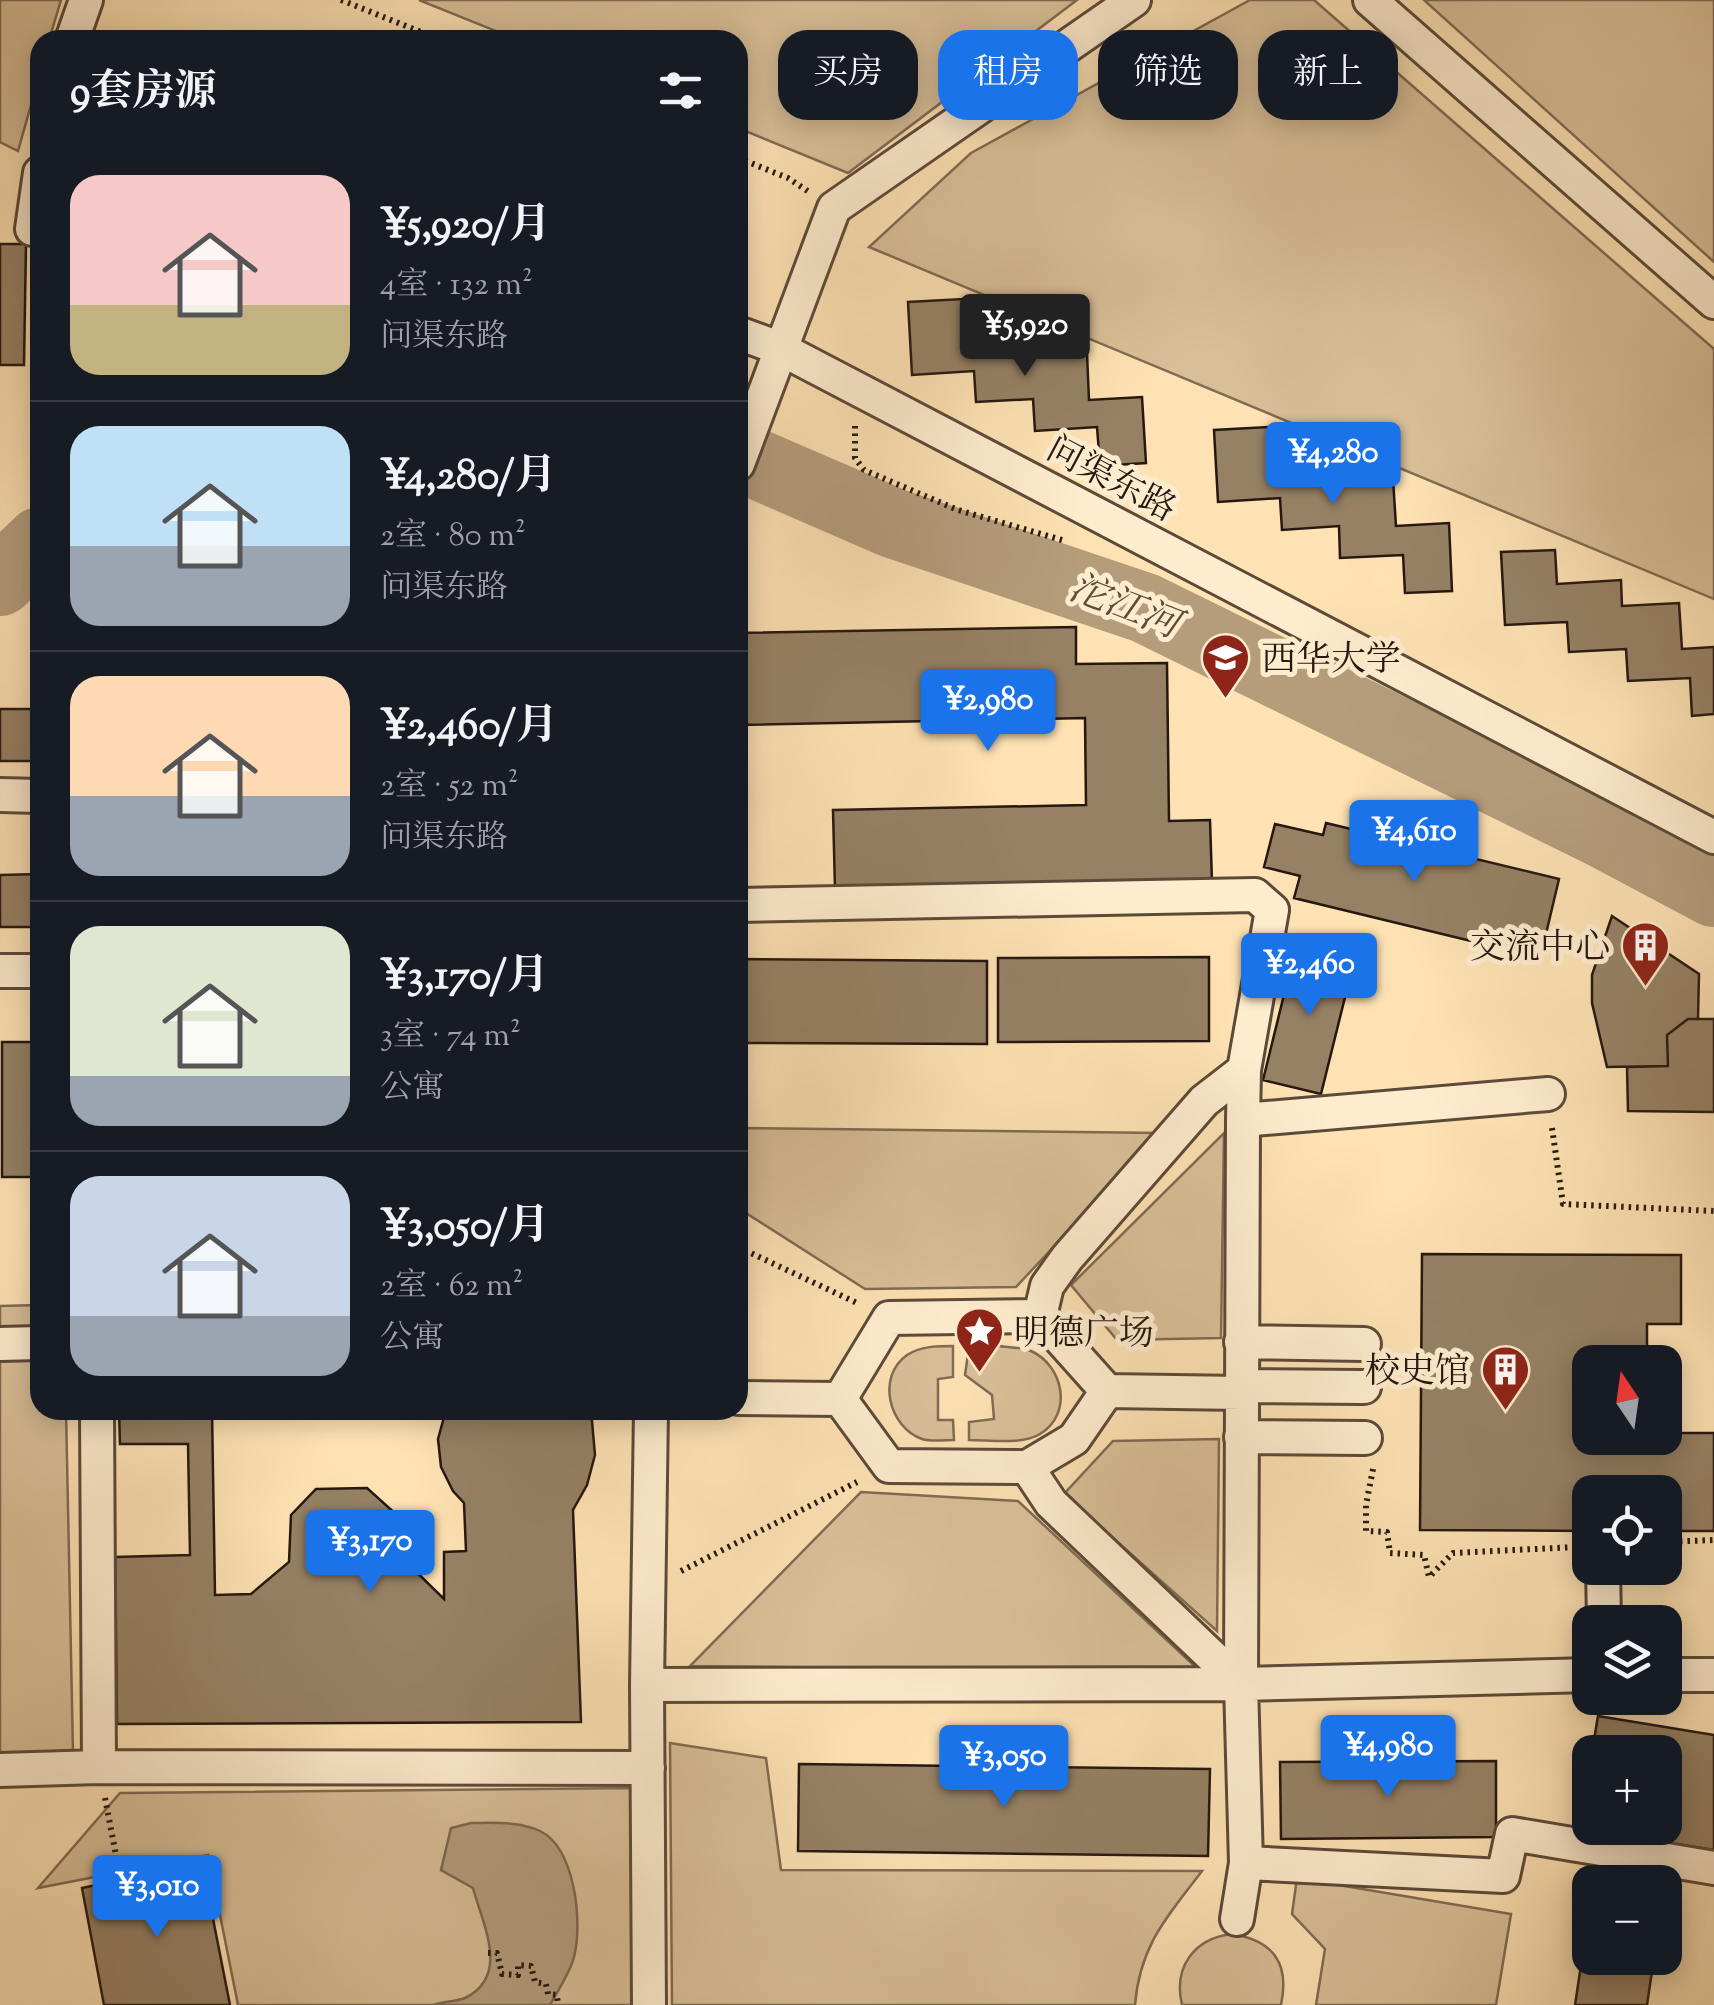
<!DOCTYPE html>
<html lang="zh">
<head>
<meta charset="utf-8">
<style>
	:root { --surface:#171b24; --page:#242831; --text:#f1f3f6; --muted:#9ea1a6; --line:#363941; --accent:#1a73e8 }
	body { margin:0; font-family:"Sorts Mill Goudy","Noto Serif SC",serif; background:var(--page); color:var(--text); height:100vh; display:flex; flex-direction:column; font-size:38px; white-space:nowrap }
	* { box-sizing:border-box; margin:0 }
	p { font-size:32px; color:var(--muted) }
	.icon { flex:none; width:55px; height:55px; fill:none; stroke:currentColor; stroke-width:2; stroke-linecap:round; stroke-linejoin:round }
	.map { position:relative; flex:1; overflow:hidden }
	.drawer { position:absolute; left:30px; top:30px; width:718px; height:1390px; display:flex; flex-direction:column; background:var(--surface); border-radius:30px; box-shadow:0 5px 25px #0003 }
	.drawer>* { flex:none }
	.top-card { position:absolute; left:778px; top:30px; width:785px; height:90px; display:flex; gap:20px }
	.needle { width:65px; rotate:347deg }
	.buttons { position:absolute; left:1572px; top:1345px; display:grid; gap:20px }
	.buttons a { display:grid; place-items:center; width:110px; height:110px; border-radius:20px; background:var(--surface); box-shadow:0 5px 25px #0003; font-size:50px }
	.price { position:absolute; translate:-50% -85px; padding:0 22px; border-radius:10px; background:var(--accent); color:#fff; font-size:32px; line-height:65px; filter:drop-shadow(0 2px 5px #0008) }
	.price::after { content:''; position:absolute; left:50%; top:60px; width:30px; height:22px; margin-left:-15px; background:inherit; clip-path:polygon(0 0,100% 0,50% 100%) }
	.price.current { background:#222; color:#fff }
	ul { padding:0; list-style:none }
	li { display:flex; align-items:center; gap:30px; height:250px; padding:0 40px }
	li+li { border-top:2px solid var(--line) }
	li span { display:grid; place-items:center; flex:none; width:280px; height:200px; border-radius:30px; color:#555 }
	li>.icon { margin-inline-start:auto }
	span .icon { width:120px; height:120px; fill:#fffc; stroke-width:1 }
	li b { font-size:42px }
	h2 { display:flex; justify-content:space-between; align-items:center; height:120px; padding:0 40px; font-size:42px }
	.pill { padding:0 35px; border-radius:30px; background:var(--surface); box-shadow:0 5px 25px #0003; font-size:35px; line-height:90px }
	.pill.current { background:var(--accent); color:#fff }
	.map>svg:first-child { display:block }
	.green { fill:#d9bf98; stroke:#806b54; stroke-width:2.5 }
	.water { fill:#b59d7c; stroke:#7c6751; stroke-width:2.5 }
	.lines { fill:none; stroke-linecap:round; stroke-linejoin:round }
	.river { stroke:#b59d7c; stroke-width:70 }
	.building { fill:#968165; stroke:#261710; stroke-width:2.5 }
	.minor-casing { stroke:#5c4a39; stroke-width:38 }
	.path { stroke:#261710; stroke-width:6; stroke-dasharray:2.5 5; stroke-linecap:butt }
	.minor { stroke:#feecce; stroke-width:32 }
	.labels { text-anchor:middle; stroke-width:10; stroke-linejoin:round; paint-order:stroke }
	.street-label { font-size:35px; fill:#261710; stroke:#feecce }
	.poi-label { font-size:35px; fill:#261710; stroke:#feecce; text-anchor:start }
	.water-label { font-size:38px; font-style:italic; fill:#5f4d3b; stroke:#feecce }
</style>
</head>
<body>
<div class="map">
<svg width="1714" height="2005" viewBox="0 0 1714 2005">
	<rect width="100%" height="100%" fill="#fee2b4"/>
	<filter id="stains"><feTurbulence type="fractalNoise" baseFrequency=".002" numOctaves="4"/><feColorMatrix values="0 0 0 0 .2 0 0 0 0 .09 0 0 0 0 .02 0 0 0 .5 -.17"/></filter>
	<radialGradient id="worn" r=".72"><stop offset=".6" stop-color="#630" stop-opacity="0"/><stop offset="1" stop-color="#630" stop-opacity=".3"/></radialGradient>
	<path class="green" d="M0,0H61L49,40H40V73L18,151L0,142Z
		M419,0H1077L848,173L738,128V40H518Z
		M1250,0H1314L1714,349V599L869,247L971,153Z
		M1424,0H1714V262Z
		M738,1128L1160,1133L1016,1287L865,1289L738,1208Z
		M1224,1133L1221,1338L1117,1340L1071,1285Z
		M40,1305V1410H66L73,1752L0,1754V1306Z
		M953,1346V1377L938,1379V1420H953L954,1440C945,1440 931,1442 922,1439C889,1427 876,1377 907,1355C921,1346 937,1346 953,1346Z
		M1000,1346C1009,1348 1022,1347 1031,1351C1064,1366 1073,1414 1040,1434C1022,1445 990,1440 969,1440V1422L994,1419L992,1395L965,1375L969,1347Z
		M1219,1439L1217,1631L1064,1494L1113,1441Z
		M861,1492L1018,1501L1201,1672L690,1666Z
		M670,1743L766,1758L781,1870L1202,1871C1167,1917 1140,1945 1135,2005H672Z
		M633,1788L635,2005H238L208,1855L38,1888L120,1793Z
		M1297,1878L1511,1914L1496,2005H1316L1325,1949L1292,1914Z
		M1231,1934C1273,1940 1290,1963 1281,2005H1182C1173,1967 1194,1939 1231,1934Z"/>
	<path class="water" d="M471,1823C492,1823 520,1821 540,1831C575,1848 583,1922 574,1957C570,1973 558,1990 550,2005H434C443,2001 455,2002 465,1998C511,1976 482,1923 473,1888L441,1870L451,1828Z"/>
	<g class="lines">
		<path class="river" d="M738,456L893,523L1145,608L1603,833L1714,892
			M0,581L40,542"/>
	</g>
	<path class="building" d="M0,244H26L24,365H0Z
		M963,299L965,333L1028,330L1029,357L1087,353L1089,400L1142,397L1146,463L1100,466L1097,427L1035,431L1033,399L976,402L974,371L912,375L908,302Z
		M1268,427L1270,462L1334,458L1336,483L1393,479L1396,526L1449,523L1452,591L1405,593L1403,555L1340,558L1339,526L1282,530L1280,498L1218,502L1214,430Z
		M1555,550L1557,584L1621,580L1622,606L1679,603L1682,649L1714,647V714L1692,716L1690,678L1628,681L1626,649L1569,652L1567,622L1505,625L1501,552Z
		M1076,627V664L1167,663L1169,821L1210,820L1212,882L835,889L833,810L1086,805L1085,718L738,725V633Z
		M0,709H40V761H0Z
		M1326,823L1559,879L1545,938L1513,931L1508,950L1294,898L1300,876L1264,867L1275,824L1323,835Z
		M40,874V927H0V875Z
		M1612,916L1699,974L1698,1019H1688L1667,1035L1668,1066L1607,1067L1592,1003V975Z
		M1297,942L1355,957L1321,1094L1263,1080Z
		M1209,957V1041L998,1042V958Z
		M738,959L987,961V1044L738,1043Z
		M1688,1019H1714V1112L1628,1111L1627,1067L1668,1066L1667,1035Z
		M2,1042H40V1177H2Z
		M1422,1254L1681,1255V1324H1647V1362H1590V1438H1665V1433H1714V1531H1665V1492H1590V1531L1420,1530Z
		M119,1410H212L215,1595L251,1594L289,1562L291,1515L316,1489L367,1488L397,1515L401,1557L444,1599V1552L466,1551L464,1503L453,1491L441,1467L438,1439L446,1410H591L595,1455L587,1485L573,1510L581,1722L117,1724L115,1557L190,1555L188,1444H120Z
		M1598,1716L1714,1735V1850L1579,1828L1590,1763V1828H1665V1752H1592Z
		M1496,1761V1837L1281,1839L1280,1762Z
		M799,1764L1210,1769L1208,1856L798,1851Z
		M202,1863L230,2005H104L82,1888Z
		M1590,1906V1958H1654L1647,2005H1575Z"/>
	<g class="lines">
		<defs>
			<path id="minor" d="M1370,0L1714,302
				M72,40L86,0
				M32,229L40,173
				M738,333L779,348L1714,837
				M738,464L834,208L1134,0
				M0,795L40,796
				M738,905L1255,895L1272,910L1244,1070L1243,1120L1241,1684L1246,1863L1237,1919
				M0,971H40
				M1243,1120L1548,1094
				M1040,1316L1107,1391L1074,1439L1027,1467L889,1466L840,1399L889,1318Z
				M1040,1316L1047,1286L1067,1258L1204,1101L1244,1070
				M1241,1342L1364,1344
				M0,1344L40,1343
				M1241,1386L1364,1387
				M1107,1391L1241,1393
				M738,1398L840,1399
				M97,1410L99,1767
				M1241,1437L1365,1438
				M1027,1467L1051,1503L1241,1684
				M1603,1568L1604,1622
				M1665,1675H1714
				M647,1685L1241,1684L1590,1675
				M0,1770L99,1767L648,1768
				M1246,1863L1503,1876L1512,1834L1714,1868
				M649,2005L647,1685L651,1410"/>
		</defs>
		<use href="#minor" class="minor-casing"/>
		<path class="path" d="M341,0L441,40
			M738,158L788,178L809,192
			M855,426V458L864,470L958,510L1062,540
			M1552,1128L1563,1204L1714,1211
			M738,1247L857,1303
			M1373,1469L1366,1505V1531L1387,1532L1390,1553L1424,1555L1429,1577L1453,1553L1576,1547
			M1665,1542L1714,1540
			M681,1571L857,1482
			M105,1798L121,1881
			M488,1953H497L502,1974L518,1975V1965L531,1966L535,1982L546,1984L548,1994L557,1995L558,2005"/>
		<use href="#minor" class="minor"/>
	</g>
	<defs>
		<symbol id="university-pin" viewBox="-11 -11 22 30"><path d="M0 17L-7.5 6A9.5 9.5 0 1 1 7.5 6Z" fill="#8f2418" stroke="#feecce"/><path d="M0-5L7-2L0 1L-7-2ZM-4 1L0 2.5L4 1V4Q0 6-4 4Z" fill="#fff"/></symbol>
		<symbol id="building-pin" viewBox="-11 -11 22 30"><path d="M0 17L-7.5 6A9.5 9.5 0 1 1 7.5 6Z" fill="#8f2418" stroke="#feecce"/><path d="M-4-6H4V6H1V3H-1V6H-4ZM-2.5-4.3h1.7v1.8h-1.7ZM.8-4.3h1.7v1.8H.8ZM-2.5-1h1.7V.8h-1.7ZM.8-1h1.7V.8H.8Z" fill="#fff"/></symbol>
		<symbol id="sight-pin" viewBox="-11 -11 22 30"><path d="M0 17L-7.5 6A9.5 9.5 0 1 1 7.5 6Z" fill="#8f2418" stroke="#feecce"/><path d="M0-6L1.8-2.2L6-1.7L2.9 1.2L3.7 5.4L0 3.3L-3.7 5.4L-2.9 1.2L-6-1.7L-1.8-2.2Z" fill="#fff"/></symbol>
	</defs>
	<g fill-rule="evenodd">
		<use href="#university-pin" x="1198" y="630" width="55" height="75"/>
		<use href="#building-pin" x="1618" y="918" width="55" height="75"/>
		<use href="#sight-pin" x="952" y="1304" width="55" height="75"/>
		<use href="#building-pin" x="1478" y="1342" width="55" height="75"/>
	</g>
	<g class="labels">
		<g class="street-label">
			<text transform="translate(1112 478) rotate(28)" y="12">问渠东路</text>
		</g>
		<g class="poi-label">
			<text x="1261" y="670">西华大学</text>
			<text x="1610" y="958" text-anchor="end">交流中心</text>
			<text x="1014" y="1344">明德广场</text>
			<text x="1470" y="1382" text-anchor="end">校史馆</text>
		</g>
		<g class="water-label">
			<text transform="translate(1125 605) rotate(21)" y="13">沱江河</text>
		</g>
	</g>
	<rect width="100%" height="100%" filter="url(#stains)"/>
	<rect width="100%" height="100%" fill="url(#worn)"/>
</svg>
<div class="buttons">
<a><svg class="needle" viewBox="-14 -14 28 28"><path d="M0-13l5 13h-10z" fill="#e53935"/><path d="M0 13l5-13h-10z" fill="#9ea1a6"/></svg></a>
<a><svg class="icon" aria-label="locate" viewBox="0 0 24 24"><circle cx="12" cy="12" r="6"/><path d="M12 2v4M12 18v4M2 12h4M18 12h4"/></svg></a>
<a><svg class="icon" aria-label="layers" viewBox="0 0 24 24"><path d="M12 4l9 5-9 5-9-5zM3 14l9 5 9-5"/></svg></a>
<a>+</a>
<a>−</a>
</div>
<b class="price current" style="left:1025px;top:379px">¥5,920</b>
<b class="price" style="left:1333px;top:507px">¥4,280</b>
<b class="price" style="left:988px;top:754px">¥2,980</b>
<b class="price" style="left:1414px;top:885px">¥4,610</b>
<b class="price" style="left:1309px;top:1018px">¥2,460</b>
<b class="price" style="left:370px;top:1595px">¥3,170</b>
<b class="price" style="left:1388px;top:1800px">¥4,980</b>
<b class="price" style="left:1004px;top:1810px">¥3,050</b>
<b class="price" style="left:157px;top:1940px">¥3,010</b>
<div class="top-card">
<a class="pill">买房</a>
<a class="pill current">租房</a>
<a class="pill">筛选</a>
<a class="pill">新上</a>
</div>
<section class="drawer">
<h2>9套房源<svg class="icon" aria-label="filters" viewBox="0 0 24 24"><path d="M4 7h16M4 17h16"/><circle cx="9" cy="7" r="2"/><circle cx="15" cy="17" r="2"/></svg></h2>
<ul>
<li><span style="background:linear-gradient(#f6c9c9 65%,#c2b280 0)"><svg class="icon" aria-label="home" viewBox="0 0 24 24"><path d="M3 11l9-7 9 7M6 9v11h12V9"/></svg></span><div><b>¥5,920/月</b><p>4室 · 132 m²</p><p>问渠东路</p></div></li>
<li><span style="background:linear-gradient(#bfe0f5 60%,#9aa5b1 0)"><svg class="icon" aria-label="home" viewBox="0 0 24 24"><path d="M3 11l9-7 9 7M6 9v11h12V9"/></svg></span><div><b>¥4,280/月</b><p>2室 · 80 m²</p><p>问渠东路</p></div></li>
<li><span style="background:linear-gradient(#ffd9b3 60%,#9aa5b1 0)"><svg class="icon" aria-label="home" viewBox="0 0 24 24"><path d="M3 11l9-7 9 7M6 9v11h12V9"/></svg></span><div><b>¥2,460/月</b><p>2室 · 52 m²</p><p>问渠东路</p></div></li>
<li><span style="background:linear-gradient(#dfe7d0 75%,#9aa5b1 0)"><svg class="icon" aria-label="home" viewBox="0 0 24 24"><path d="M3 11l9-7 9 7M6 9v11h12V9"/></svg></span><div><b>¥3,170/月</b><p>3室 · 74 m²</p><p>公寓</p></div></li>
<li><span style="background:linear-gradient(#c9d6e8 70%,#9aa5b1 0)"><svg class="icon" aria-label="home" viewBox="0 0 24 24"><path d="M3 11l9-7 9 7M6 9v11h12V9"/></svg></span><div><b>¥3,050/月</b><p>2室 · 62 m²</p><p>公寓</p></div></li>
</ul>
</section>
</div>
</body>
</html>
